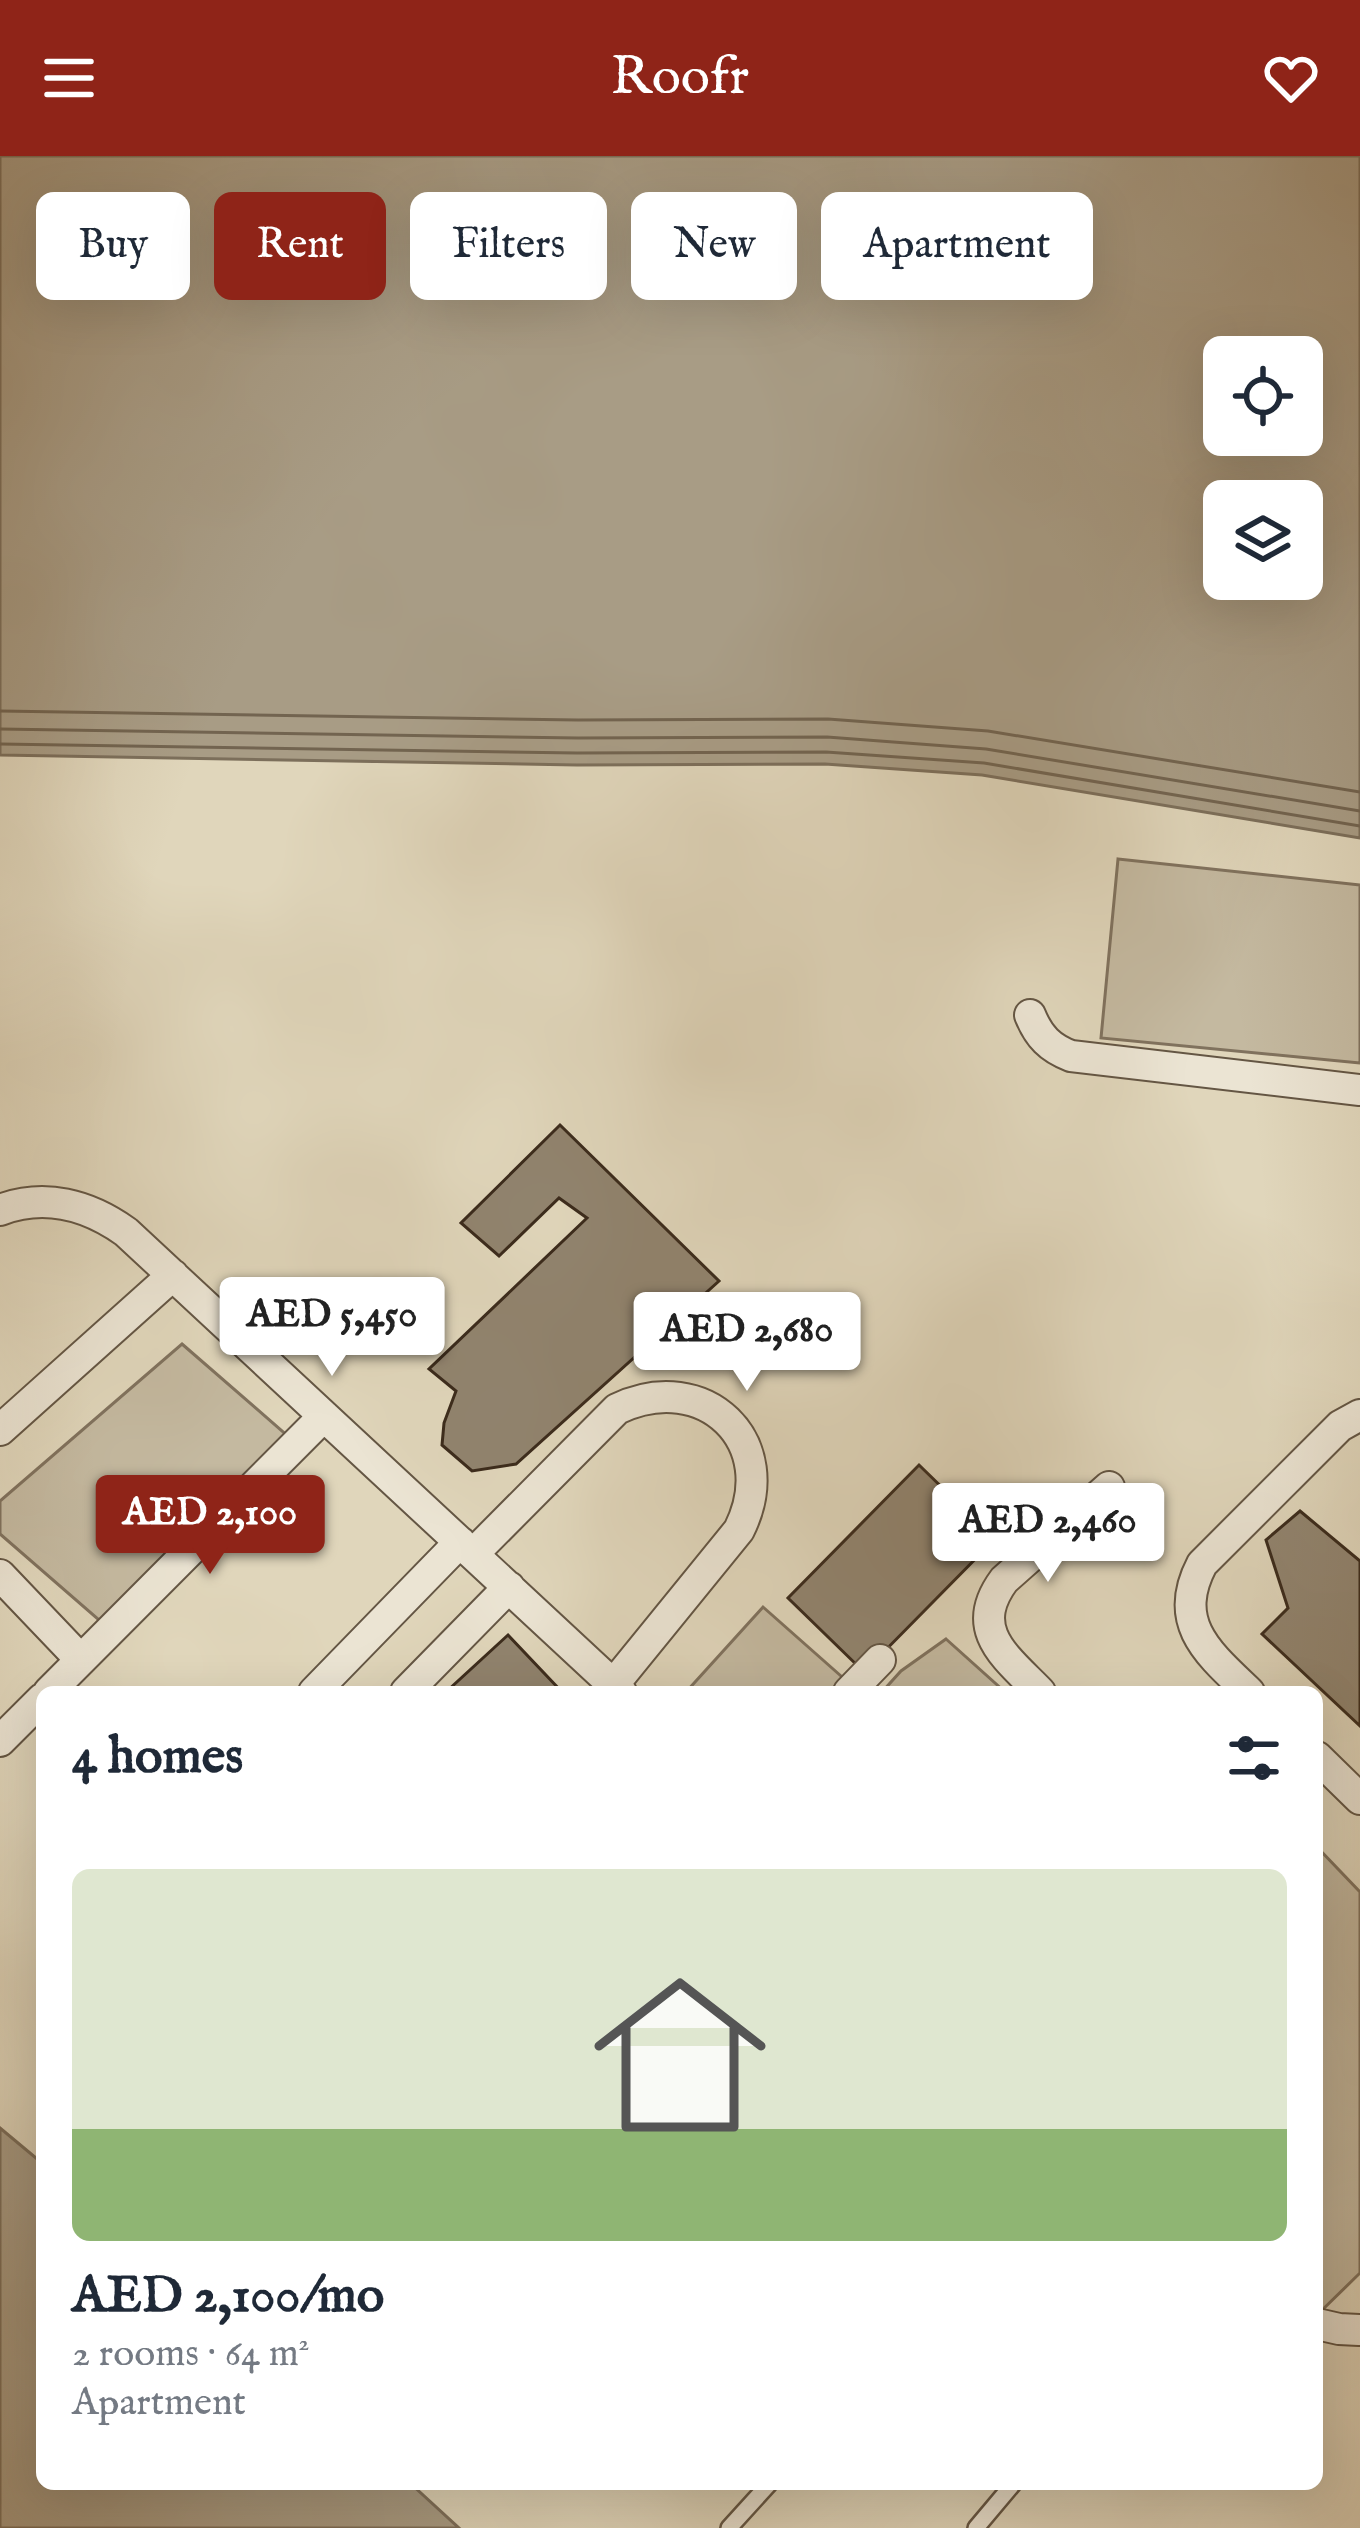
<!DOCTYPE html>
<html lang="en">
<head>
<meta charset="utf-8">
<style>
	:root { --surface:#fff; --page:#f2f2f3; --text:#1f2937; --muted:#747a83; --accent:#8f2418 }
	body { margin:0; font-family:"IM FELL English",serif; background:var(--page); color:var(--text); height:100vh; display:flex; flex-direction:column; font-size:45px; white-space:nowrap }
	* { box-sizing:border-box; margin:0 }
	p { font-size:39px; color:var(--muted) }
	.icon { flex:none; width:66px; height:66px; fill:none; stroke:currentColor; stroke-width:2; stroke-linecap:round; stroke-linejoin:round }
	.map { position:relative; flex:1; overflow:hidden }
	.side { position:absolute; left:36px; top:1530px; width:1287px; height:804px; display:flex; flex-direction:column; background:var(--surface); border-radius:18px; box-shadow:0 12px 48px #0002 }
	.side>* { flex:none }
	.hud { position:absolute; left:36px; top:36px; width:1290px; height:108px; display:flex; gap:24px }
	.buttons { position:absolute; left:1203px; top:180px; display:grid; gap:24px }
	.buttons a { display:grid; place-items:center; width:120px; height:120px; border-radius:18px; background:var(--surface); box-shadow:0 12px 48px #0002; font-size:60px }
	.price { position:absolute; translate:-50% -102px; padding:0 27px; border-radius:12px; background:#fff; color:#222; font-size:39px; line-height:78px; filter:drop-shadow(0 3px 6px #0008) }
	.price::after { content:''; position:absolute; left:50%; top:72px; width:36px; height:27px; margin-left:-18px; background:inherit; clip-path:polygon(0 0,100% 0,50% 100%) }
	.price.on { background:var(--accent); color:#fff }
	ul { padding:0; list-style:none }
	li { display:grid; align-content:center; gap:24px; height:636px; padding:0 36px }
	li span { display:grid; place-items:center; height:372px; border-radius:18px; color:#555 }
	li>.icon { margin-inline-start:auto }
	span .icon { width:216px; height:216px; fill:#fffc; stroke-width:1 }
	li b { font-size:51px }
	h2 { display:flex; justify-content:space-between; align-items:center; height:144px; padding:0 36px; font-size:51px }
	.tag { padding:0 42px; border-radius:18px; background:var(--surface); box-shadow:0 12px 48px #0002; font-size:42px; line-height:108px }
	.tag.on { background:var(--accent); color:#fff }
	header { display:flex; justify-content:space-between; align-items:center; height:156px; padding:0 36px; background:var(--accent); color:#fff; font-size:54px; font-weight:600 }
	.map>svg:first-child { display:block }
	.green { fill:#c4b9a0; stroke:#80725e; stroke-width:3 }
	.water { fill:#a89c85; stroke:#7c6f5b; stroke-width:3; fill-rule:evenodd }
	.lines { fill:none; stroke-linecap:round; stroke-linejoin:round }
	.shore { stroke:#726450; stroke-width:3 }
	.building { fill:#91846f; stroke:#3b2b1c; stroke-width:3 }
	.service-casing { stroke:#645644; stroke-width:20 }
	.minor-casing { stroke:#645644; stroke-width:34 }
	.service { stroke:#ebe4d3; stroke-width:15 }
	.minor { stroke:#ebe4d3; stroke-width:30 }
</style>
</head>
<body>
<header><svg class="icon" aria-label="menu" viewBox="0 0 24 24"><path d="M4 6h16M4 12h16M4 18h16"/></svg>Roofr<svg class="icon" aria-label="heart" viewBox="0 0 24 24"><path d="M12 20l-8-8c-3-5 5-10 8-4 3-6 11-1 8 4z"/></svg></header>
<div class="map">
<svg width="1360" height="2372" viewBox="0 0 1360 2372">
	<rect width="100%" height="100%" fill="#e0d6bb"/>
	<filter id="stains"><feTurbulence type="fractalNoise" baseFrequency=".00167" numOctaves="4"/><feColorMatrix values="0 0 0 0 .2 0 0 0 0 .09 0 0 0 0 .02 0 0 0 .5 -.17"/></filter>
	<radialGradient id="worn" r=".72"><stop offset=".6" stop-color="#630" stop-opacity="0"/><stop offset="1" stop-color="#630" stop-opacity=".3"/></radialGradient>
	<path class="green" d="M1118,703L1360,729V907L1101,882Z
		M182,1188L289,1281L107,1471L0,1378V1345Z
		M763,1451L850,1528L842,1536H686Z
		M946,1483L1005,1536H882L901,1515Z
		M1317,1691L1360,1736V2117L1317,2159Z"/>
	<path class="water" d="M0,0H1360V682L982,619L825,608L577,609L0,599ZM1224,201H1302V279H1224ZM1224,345H1302V423H1224Z
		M0,1972L42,2007V2328H411L459,2372H0Z"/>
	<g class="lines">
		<path class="shore" d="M0,555L578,564L828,563L988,575L1360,636
			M0,573L578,582L827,581L986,593L1360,655
			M0,588L577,597L826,596L984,607L1360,670"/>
	</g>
	<path class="building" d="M560,969L719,1125L516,1308L472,1315L442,1289L444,1267L456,1235L429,1213L587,1062L559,1042L499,1100L461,1067Z
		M919,1309L995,1383L864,1516L788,1442Z
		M1300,1355L1360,1405V1570L1262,1478L1288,1452L1266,1384Z
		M508,1479L562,1536H446Z"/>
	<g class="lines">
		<defs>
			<path id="service" d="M729,2372L769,2328
				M976,2372L1013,2328"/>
			<path id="minor" d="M1030,859C1039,881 1050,892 1071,900L1360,934
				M0,1054C45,1037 88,1049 126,1076L621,1536
				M0,1274L173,1119
				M473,1398L617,1253C704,1211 783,1286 739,1374L613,1529
				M0,1419L81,1504
				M49,1536L324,1260
				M314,1536L460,1386
				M406,1536L509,1431
				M849,1536L880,1504
				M1040,1536C1006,1501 967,1474 1004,1424L1109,1331
				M1249,1536C1208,1497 1171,1467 1202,1408L1340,1270L1360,1259
				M0,1585L42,1543
				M1317,1601L1360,1643
				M1317,2168L1339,2173L1359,2174"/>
		</defs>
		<use href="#service" class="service-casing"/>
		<use href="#minor" class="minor-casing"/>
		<use href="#service" class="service"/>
		<use href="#minor" class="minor"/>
	</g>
	<rect width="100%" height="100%" filter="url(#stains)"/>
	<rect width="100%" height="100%" fill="url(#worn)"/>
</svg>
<div class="buttons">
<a><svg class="icon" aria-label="locate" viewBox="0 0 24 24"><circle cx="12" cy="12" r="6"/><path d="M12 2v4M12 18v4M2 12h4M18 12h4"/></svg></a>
<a><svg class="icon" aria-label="layers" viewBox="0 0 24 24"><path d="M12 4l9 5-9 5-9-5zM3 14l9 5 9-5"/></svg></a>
</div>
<b class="price" style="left:332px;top:1223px">AED 5,450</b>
<b class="price" style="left:747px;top:1238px">AED 2,680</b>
<b class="price on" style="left:210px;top:1421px">AED 2,100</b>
<b class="price" style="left:1048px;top:1429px">AED 2,460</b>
<div class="hud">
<a class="tag">Buy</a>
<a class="tag on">Rent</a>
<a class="tag">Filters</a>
<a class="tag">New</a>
<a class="tag">Apartment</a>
</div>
<section class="side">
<h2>4 homes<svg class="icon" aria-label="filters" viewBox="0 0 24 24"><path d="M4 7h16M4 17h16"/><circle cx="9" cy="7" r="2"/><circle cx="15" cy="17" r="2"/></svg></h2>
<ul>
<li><span style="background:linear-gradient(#dfe7d0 70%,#8fb573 0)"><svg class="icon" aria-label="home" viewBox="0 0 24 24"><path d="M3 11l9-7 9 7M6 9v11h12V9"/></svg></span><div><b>AED 2,100/mo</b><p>2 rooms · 64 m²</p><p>Apartment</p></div></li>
</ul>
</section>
</div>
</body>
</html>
